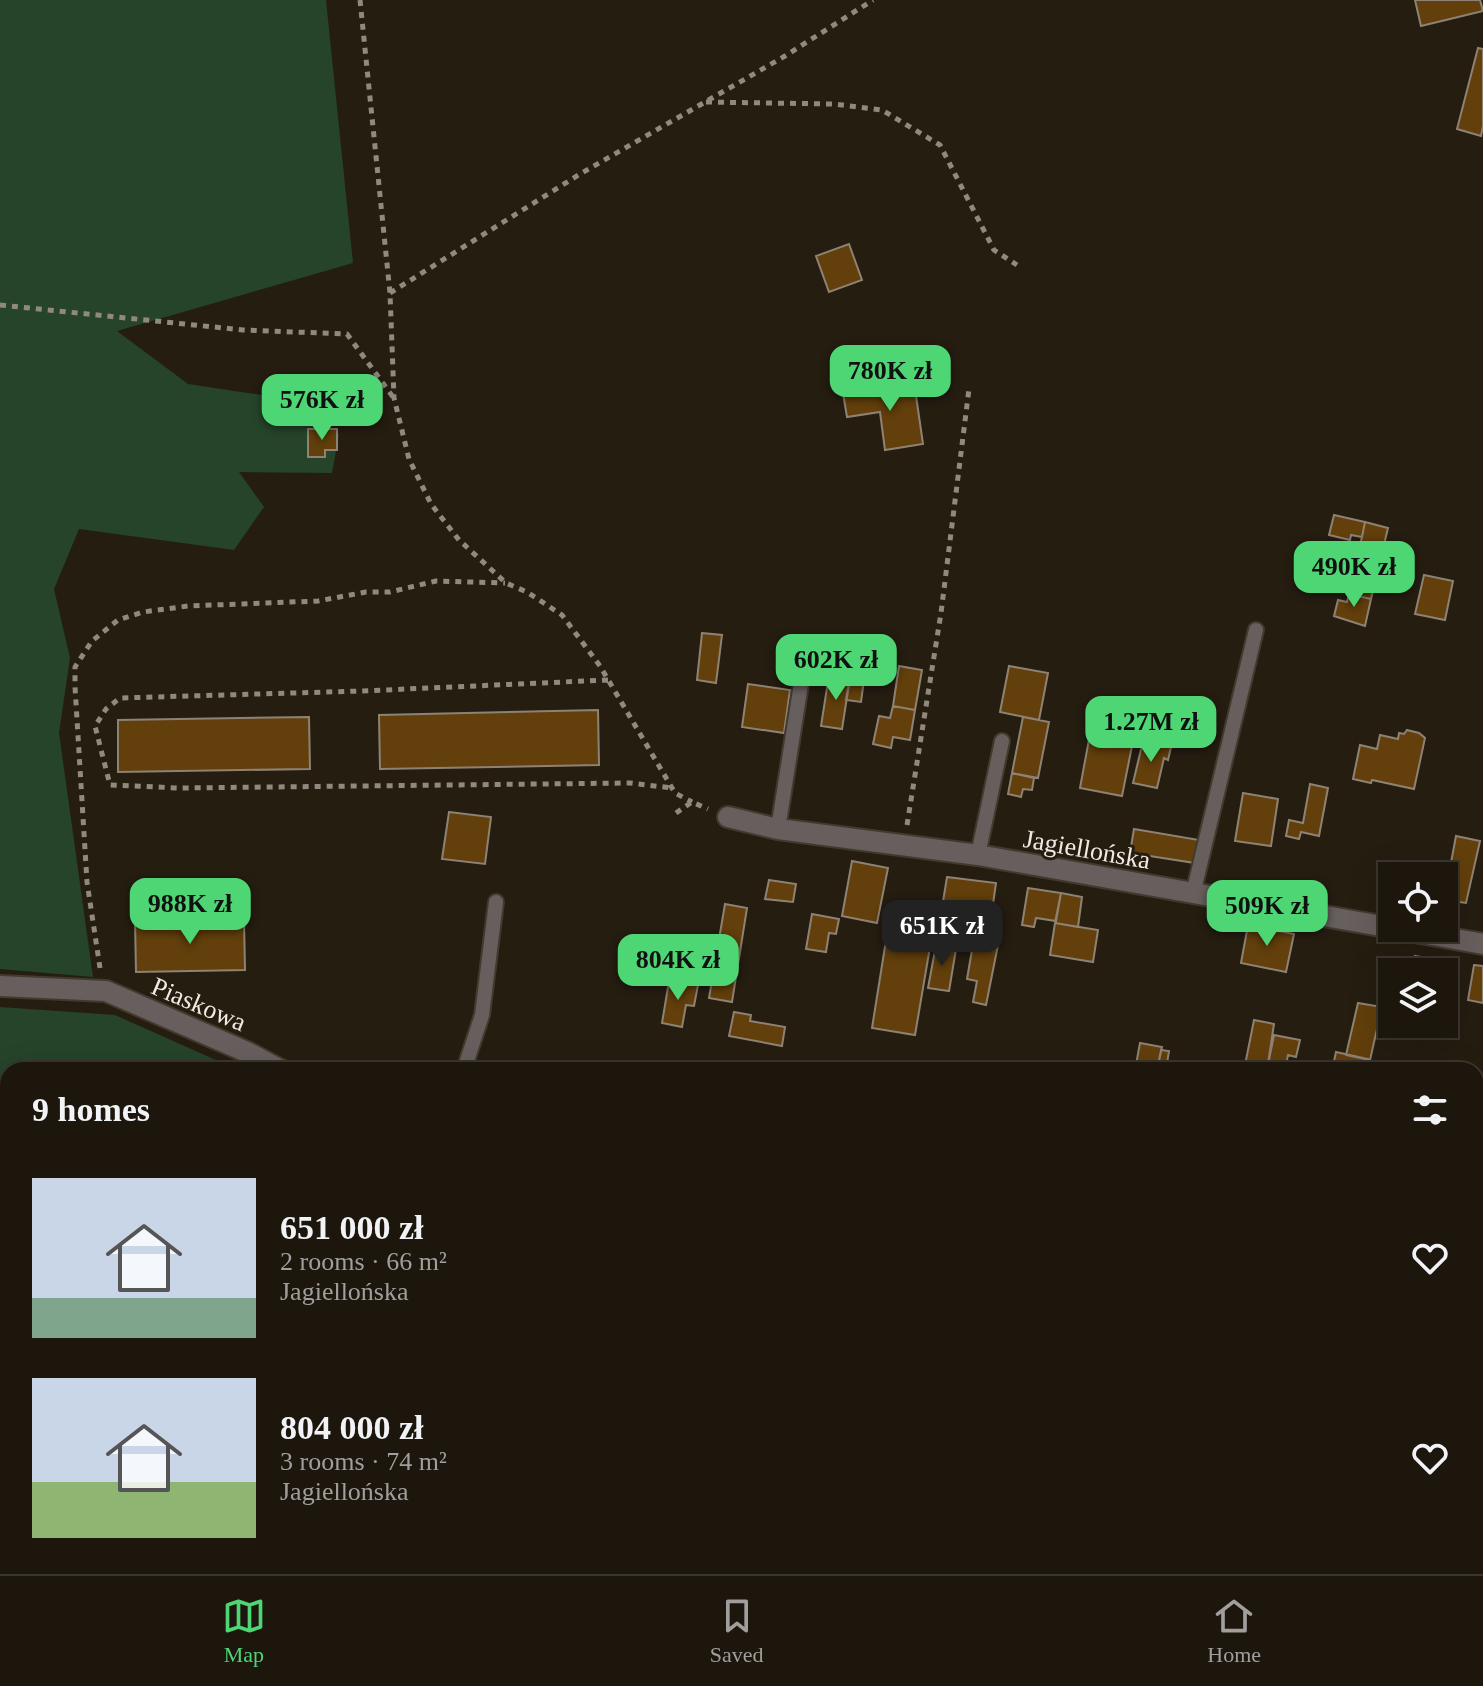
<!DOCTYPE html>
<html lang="en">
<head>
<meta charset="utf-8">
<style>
	:root { --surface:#1c160d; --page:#251f16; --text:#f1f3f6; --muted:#a09f9d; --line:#3a352e; --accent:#4ed675 }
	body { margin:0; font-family:"Times New Roman",serif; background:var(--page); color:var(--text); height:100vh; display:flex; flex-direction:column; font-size:30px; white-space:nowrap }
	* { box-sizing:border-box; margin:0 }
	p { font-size:26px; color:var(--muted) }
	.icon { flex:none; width:44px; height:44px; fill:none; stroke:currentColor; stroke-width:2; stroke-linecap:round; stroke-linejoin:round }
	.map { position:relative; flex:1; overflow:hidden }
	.details { position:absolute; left:0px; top:1062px; width:1484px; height:512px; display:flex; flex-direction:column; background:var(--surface); border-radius:24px 24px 0 0; box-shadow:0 8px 32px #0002,0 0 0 2px var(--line) }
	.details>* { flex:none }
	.controls { position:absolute; left:1378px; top:862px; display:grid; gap:16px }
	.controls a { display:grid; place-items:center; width:80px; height:80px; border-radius:0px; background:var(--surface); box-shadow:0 8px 32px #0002,0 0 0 2px var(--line); font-size:40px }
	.price { position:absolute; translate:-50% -68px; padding:0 18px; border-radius:16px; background:var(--accent); color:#111; font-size:26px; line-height:52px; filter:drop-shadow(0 2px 4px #0008) }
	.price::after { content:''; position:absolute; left:50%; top:48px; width:24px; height:18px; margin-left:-12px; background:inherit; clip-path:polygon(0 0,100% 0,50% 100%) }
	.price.active { background:#222; color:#fff }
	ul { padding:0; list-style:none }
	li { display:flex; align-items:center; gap:24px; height:200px; padding:0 32px }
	li span { display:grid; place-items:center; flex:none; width:224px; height:160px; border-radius:0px; color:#555 }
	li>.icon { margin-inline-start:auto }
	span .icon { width:96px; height:96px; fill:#fffc; stroke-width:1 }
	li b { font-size:34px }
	h2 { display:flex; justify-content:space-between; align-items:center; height:96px; padding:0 32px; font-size:34px }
	.menu { display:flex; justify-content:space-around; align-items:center; height:112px; border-top:2px solid var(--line); background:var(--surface); font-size:22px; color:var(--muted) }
	.menu a { display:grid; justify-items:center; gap:4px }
	.menu .active { color:var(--accent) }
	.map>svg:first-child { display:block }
	.green { fill:#25442a }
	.building { fill:#623f0b; stroke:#8e8274; stroke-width:2 }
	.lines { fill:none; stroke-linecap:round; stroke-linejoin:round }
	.service-casing { stroke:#423a2e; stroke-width:18 }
	.minor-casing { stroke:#423a2e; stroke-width:24 }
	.path { stroke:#918980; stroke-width:5; stroke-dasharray:6 6; stroke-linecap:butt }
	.service { stroke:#675f5d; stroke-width:14 }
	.minor { stroke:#675f5d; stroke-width:20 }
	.labels { text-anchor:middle; stroke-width:6; stroke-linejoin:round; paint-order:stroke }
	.street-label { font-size:26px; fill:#f1eae3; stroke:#261d11 }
</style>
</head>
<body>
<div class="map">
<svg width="1483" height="1574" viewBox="0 0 1483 1574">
	<rect width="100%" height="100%" fill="#261d11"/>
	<path class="green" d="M0,0H326L353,263L117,331L188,384L282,398L339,434L332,473L239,472L264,507L234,550L79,529L54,589L70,658L59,733L93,977L0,969Z
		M0,1007L115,1015L238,1070H8V1566H327L329,1574H0Z
		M541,1566H724L725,1574H539Z"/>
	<path class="building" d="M1415,0H1480L1483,11L1421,26Z
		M1478,48L1483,49V126L1481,136L1457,129Z
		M849,244L862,280L829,292L816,256Z
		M914,382L923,444L885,450L880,412L847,417L843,393Z
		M308,429H337V450H325V457H308Z
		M1334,515L1365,522L1362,537L1351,535L1350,540L1329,535Z
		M1365,522L1388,528L1371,599L1349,594L1354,573L1335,569L1338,554L1345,556L1348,564L1356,566Z
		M1424,575L1453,581L1445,620L1415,614Z
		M1349,594L1371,599L1365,626L1334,616L1338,600L1347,602Z
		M702,633L722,635L716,683L697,680Z
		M857,635L882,639L879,660L867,658L861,702L846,700Z
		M899,666L922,670L915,710L893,706Z
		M1009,666L1048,673L1039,720L1000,712Z
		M829,675L850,678L842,729L821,726Z
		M748,684L790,690L784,733L742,727Z
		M893,706L915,710L910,740L893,737L891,748L873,744L879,716L890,718Z
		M598,710L599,765L380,769L379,715Z
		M309,717L310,769L118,772V720Z
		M1023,717L1049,722L1038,778L1012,773Z
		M1093,718L1136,726L1122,796L1080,788Z
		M1407,730L1419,733L1425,738L1414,789L1372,780L1371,783L1353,779L1360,745L1377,749L1380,735L1398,739L1399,733L1404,734Z
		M1143,741L1171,747L1168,760L1164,758L1157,788L1133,783Z
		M1012,773L1034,778L1032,790L1023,789L1021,797L1008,794Z
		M1310,784L1328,788L1319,836L1301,832L1299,839L1286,836L1289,820L1303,823Z
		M1243,793L1278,799L1271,846L1235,841Z
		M449,812L491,817L485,864L442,859Z
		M1134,829L1199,840L1195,863L1130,853Z
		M1456,836L1480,841L1466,903L1444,900Z
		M852,861L888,868L877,923L842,916Z
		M947,877L996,883L991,918L963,914L962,923L940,920Z
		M769,880L796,884L793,902L765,899Z
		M1028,888L1061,893L1056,921L1036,918L1034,927L1022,925Z
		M1061,893L1082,897L1078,927L1055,923Z
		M725,904L747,908L732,1002L709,998Z
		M812,914L839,919L836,934L829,933L826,952L806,949Z
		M244,919L245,970L136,972L135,921Z
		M1055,923L1098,930L1093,962L1050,955Z
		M1248,925L1294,934L1286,972L1241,963Z
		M887,934L931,941L915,1035L872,1028Z
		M979,942L998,945L986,1005L973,1002L977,981L967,979L972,950Z
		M936,945L956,949L949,991L928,988Z
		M1415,956L1452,962L1446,997L1444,972H1412Z
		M1474,965L1483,966V1003L1468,1000Z
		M669,981L698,985L694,1006L686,1005L682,1027L662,1023Z
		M1358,1003L1382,1007L1370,1060L1346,1055Z
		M734,1012L751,1015L750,1021L785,1027L782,1046L729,1036Z
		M1254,1020L1274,1024L1267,1070H1244Z
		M1274,1035L1300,1040L1296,1057L1288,1055L1285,1070H1267Z
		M1140,1043L1162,1047L1157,1070H1135Z
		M1161,1050L1169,1051L1166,1070H1157Z
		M1336,1052L1368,1059L1366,1070H1332Z
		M1476,1172L1483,1174V1220L1476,1218Z
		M1476,1262L1483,1264V1296L1478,1316Z
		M836,1566H899L903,1574H836L833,1567Z
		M1161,1566H1199V1574H1161Z"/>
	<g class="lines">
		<defs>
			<path id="service" d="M778,829L804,665
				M978,855L1002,741
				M1193,894L1256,630
				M464,1070L482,1015L496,902
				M1476,1401L1483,1375
				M1320,1566V1574"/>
			<path id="minor" d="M728,817L778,829L978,855L1483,944
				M0,986L106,991L249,1053L281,1070
				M1476,1509L1483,1513
				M788,1566L790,1574"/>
		</defs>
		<use href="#service" class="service-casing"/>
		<use href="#minor" class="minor-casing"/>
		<path class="path" d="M360,0L390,293L394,398L409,459L431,504L459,540L506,583L527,592L562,615L600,666L675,793L692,802
			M706,102L833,104L882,110L940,145L994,250L1017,265
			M390,293L580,174L785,56L873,0
			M0,305L243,330L347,334L393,397
			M608,680L362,691L120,698L106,709L95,726L110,785L179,788L630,783L672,788
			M676,813L692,802L708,809
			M907,825L941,613L969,389
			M100,968L87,882L75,687V667L92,641L118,620L143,612L188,606L318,601L366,592H390L436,581L505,583
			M0,1158L8,1157
			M0,1311L8,1356
			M46,1566L47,1574
			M223,1566L225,1574
			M514,1566L518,1574
			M527,1574L528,1566
			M591,1574L646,1566"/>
		<use href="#service" class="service"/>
		<use href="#minor" class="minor"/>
	</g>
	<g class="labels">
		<g class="street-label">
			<text transform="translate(1087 849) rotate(10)" y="9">Jagiellońska</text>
			<text transform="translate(199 1004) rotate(23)" y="9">Piaskowa</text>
		</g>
	</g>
</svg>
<div class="controls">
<a><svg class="icon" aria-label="locate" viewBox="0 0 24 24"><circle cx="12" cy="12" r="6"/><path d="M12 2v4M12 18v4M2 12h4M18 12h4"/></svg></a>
<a><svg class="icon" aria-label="layers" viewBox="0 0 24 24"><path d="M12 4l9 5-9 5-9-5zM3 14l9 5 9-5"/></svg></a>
</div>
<b class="price" style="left:890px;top:413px">780K zł</b>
<b class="price" style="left:322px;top:442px">576K zł</b>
<b class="price" style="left:1354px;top:609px">490K zł</b>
<b class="price" style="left:836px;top:702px">602K zł</b>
<b class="price" style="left:1151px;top:764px">1.27M zł</b>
<b class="price" style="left:190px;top:946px">988K zł</b>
<b class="price" style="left:1267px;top:948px">509K zł</b>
<b class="price active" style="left:942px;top:968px">651K zł</b>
<b class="price" style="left:678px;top:1002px">804K zł</b>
<section class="details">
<h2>9 homes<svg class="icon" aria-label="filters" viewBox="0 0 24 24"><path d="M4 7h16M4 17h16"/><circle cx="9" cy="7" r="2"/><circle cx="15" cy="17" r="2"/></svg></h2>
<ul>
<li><span style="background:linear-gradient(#c9d6e8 75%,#7fa58c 0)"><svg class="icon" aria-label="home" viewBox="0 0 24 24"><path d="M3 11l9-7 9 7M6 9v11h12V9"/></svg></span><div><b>651 000 zł</b><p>2 rooms · 66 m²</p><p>Jagiellońska</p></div><svg class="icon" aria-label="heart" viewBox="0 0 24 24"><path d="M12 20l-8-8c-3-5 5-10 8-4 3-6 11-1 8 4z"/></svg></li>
<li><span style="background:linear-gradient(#c9d6e8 65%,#8fb573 0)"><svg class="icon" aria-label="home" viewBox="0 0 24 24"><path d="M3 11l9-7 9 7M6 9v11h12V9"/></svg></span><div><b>804 000 zł</b><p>3 rooms · 74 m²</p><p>Jagiellońska</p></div><svg class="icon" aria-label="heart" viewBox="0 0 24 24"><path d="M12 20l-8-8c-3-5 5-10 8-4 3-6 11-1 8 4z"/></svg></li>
</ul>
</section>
</div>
<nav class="menu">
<a class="active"><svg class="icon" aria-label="map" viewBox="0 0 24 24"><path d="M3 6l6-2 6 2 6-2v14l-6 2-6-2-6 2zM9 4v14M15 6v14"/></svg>Map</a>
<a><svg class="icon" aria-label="saved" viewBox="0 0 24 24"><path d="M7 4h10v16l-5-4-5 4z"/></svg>Saved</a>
<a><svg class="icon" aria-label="home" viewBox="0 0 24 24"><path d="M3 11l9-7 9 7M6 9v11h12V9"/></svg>Home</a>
</nav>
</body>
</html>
